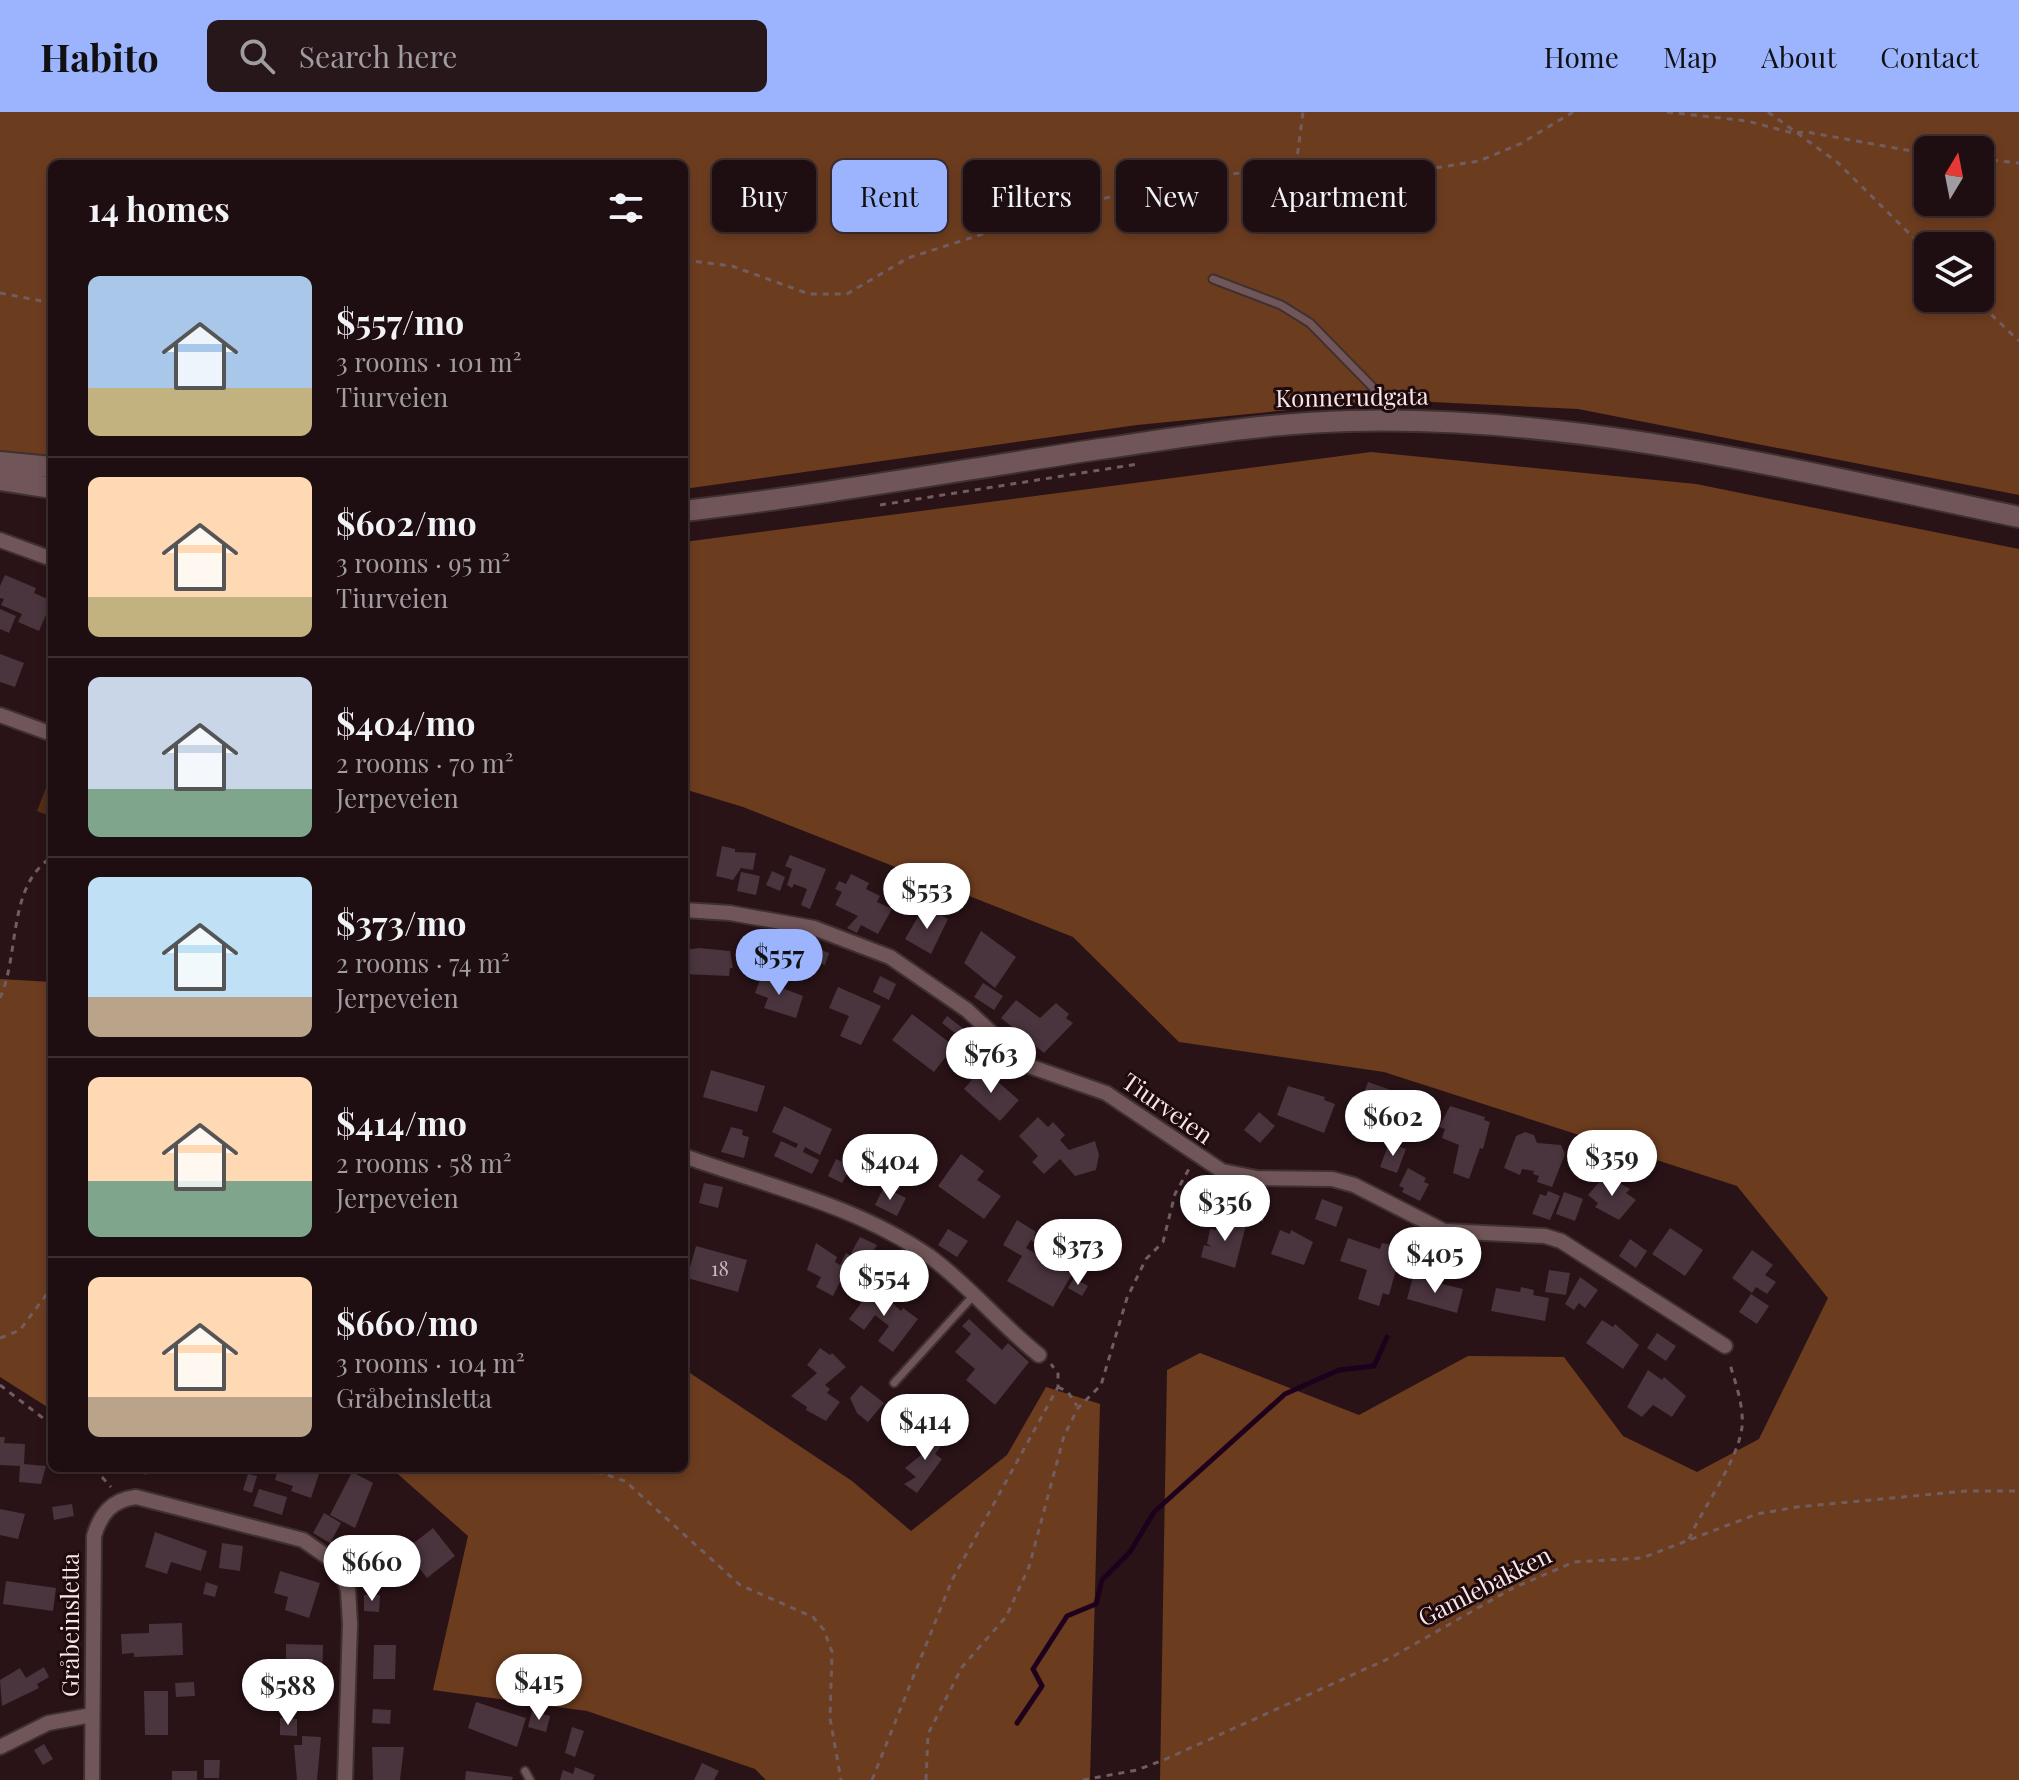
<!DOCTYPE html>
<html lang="en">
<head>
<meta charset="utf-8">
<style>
	:root { --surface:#1f0e11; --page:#27171a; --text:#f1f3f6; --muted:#a19c9f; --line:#3c2e31; --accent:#9cb4fd }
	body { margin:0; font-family:"Playfair Display",serif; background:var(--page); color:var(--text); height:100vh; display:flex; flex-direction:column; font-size:30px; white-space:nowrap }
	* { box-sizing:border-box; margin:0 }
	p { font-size:26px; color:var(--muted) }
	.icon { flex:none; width:44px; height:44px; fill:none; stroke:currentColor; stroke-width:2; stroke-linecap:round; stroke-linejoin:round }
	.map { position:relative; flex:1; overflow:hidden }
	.details { position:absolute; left:48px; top:48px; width:640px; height:1312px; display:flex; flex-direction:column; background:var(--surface); border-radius:12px; box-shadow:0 4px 12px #0003,0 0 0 2px var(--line) }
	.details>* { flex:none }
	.banner { position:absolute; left:712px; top:48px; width:760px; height:72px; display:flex; gap:16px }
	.needle { width:52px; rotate:10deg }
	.buttons { position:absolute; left:1914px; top:24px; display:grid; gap:16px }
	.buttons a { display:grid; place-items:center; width:80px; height:80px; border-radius:12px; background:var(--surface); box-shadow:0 4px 12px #0003,0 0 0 2px var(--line); font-size:40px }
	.price { position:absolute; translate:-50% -68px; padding:0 18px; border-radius:28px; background:#fff; color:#222; font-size:26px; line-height:52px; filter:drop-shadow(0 2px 4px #0008) }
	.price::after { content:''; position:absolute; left:50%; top:48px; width:24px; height:18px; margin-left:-12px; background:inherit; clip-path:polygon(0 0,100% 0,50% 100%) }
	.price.on { background:var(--accent); color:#111 }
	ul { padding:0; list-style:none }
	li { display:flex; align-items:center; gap:24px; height:200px; padding:0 40px }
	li+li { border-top:2px solid var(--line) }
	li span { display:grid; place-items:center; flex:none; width:224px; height:160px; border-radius:12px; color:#555 }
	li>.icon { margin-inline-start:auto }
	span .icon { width:96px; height:96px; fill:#fffc; stroke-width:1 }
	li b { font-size:34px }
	h2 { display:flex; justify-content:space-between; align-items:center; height:96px; padding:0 40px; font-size:34px }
	.pill { padding:0 28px; border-radius:12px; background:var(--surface); box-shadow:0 4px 12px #0003,0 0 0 2px var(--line); font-size:28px; line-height:72px }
	.pill.on { background:var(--accent); color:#111 }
	header { display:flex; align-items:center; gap:48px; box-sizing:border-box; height:112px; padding:0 40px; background:var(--accent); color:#111 }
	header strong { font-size:38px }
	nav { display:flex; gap:44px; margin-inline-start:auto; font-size:28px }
	.search { width:560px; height:72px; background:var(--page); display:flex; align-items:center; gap:20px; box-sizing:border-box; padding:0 28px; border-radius:12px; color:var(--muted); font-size:30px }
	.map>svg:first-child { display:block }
	.green { fill:#542d15 }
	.forest { fill:#6c3c1f; fill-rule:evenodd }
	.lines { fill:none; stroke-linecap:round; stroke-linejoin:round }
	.stream { stroke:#1e001c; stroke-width:5 }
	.building { fill:#4a343e }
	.lane-casing { stroke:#3f3031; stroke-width:11 }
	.street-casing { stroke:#3f3031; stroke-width:18 }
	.secondary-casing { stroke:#3f3031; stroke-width:24 }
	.path { stroke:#715d60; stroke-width:3; stroke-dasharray:6 6; stroke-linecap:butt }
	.lane { stroke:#715659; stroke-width:7 }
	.street { stroke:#715659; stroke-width:14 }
	.secondary { stroke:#715659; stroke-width:20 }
	.labels { text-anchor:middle; stroke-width:6; stroke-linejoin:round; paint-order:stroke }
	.number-label { font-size:20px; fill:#cbbabd }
	.street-label { font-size:24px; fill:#f6e6e7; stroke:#1f0a0e }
</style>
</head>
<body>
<header>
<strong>Habito</strong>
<div class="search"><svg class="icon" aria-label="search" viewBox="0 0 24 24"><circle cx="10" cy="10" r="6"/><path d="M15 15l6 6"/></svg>Search here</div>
<nav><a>Home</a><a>Map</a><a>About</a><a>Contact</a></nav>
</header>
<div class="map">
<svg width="2019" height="1668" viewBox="0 0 2019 1668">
	<rect width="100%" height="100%" fill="#291317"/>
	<path class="green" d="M52,660V705L37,699Z"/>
	<path class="forest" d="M0,0H2019V383L1578,297L1390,288L1137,313L684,377V52H52V344L0,341ZM1928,38H1980V90H1928ZM1928,134H1980V186H1928Z
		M1371,340L1696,372L2019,437V1668H1160L1167,1258L1200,1241L1359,1303L1468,1244L1564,1245L1623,1324L1697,1360L1759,1327L1828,1186L1737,1074L1384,960L1179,930L1073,825L743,695L684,677V430Z
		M0,867L52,870V1298L0,1265Z
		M684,1257L852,1369L911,1419L1007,1343L1046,1275L1100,1292L1090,1668H766L755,1657L587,1599L433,1578L468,1424L391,1356H684Z"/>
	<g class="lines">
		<path class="stream" d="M1017,1611L1042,1574L1033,1557L1067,1504L1096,1492L1102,1468L1130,1440L1154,1400L1285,1282L1339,1258L1374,1254L1387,1225"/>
	</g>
	<path class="building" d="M5,463L36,476L34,481L52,489L39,519L18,510L22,502L1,493L4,487L0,486V474Z
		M0,497L16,504L9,521L0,517Z
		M0,542L24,551L15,575L0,570Z
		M722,734L735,737V740L756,741L753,758L741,756L733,768L716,764Z
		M790,743L826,757L810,797L801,793L807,777L794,772L792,776L787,773L792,757L785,754Z
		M772,759L785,765L780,779L766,773Z
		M741,760L760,764L756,783L737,779Z
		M851,762L869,771L866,777L880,784L877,790L892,797L878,822L861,813L857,821L847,816L858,804L835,793L842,780L835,777L839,769L846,772Z
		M922,798L930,803L933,798L948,807L931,842L905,827Z
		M684,814H689V832H684Z
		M981,819L1016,845L995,876L964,851Z
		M811,834L829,841L825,853L806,846Z
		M699,836L730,839L733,856H730L729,864L684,862V838Z
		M763,860L777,865L774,873L803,884L796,906L764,896L768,886L755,881Z
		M880,864L896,872L889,888L873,880Z
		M983,871L1003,884L994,898L974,885Z
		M838,875L881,894L861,933L840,924L849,904L829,896Z
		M1016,888L1040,906L1056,891L1069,902L1066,906L1073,911L1044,941L1001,906Z
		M912,902L954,934L934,960L892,928Z
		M947,904L969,921L964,928L942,911Z
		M976,930L991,943L977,960L962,947Z
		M982,956L1019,988L1000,1009L964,977Z
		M711,958L765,974L757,1000L703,985Z
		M1368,970L1405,983L1400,996L1406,998L1399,1017L1357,1001Z
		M1288,974L1325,985L1324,988L1335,992L1324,1021L1277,1003Z
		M784,994L832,1017L820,1043L805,1035L803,1040L819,1048L812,1062L774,1044L781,1029L796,1036L798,1032L772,1020Z
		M1450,994L1485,1005L1484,1008L1490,1010L1483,1037L1480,1036L1469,1067L1453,1061L1459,1033L1442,1026L1445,1017L1439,1015Z
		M1259,1000L1275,1014L1260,1031L1244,1018Z
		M1038,1005L1048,1015L1053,1010L1065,1023L1060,1028L1069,1038L1095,1029L1099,1043L1096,1058L1075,1064L1060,1047L1044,1062L1032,1050L1038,1044L1019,1024Z
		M731,1015L743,1018L742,1023L749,1025L744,1046L721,1040Z
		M1525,1020L1534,1023L1537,1031L1561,1033L1565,1042L1552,1075L1537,1070L1539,1064L1533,1062L1534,1059L1522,1057L1520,1063L1504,1056L1516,1024Z
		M877,1022L896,1031L888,1049L908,1059L898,1079L879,1069L877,1073L868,1069L869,1064L851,1055L861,1036L869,1039Z
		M1389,1031L1406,1037L1397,1061L1380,1055Z
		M961,1042L984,1059L977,1068L1001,1084L984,1107L938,1074Z
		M836,1047L851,1054L842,1071L828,1064Z
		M1408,1056L1426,1066L1424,1070L1429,1072L1420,1089L1402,1080L1404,1076L1399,1074Z
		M1605,1063L1630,1077L1626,1081L1636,1088L1619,1108L1595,1095L1598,1091L1588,1083Z
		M704,1071L723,1075L718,1096L699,1091Z
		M884,1075L906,1086L897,1104L875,1093Z
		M1548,1079L1560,1084L1550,1108L1532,1102L1540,1082L1546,1084Z
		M1564,1080L1583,1087L1575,1109L1556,1102Z
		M1246,1083L1268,1088L1263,1110L1241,1105Z
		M1322,1087L1343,1095L1336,1115L1315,1107Z
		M1230,1106L1246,1113L1235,1156L1201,1145L1204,1133L1212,1135L1207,1132L1210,1117L1216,1118L1219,1107L1229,1109Z
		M1017,1108L1036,1120L1034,1123L1038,1126L1035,1131L1031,1128L1026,1136L1072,1162L1053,1195L1007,1169L1022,1144L1003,1133Z
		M1670,1116L1703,1138L1685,1164L1652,1142Z
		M948,1117L968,1129L957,1145L938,1133Z
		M1280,1118L1290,1122L1291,1118L1313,1130L1304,1153L1271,1142Z
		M860,1125L877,1133L869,1146L878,1151L885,1138L899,1148L888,1163L872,1150L851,1141Z
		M1348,1126L1380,1137L1382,1131L1409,1136L1404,1156L1397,1154L1389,1183L1383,1181L1379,1194L1358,1187L1367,1158L1340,1149Z
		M1630,1127L1647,1139L1636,1156L1619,1144Z
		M1417,1129L1439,1135L1435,1153L1412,1147Z
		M816,1131L837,1145L835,1150L840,1153L846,1141L865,1150L860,1160L854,1157L848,1168L842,1166L833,1184L816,1175L821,1165L807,1158Z
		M696,1134L747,1148L738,1180L687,1166Z
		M1752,1138L1773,1153L1765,1163L1776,1170L1767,1182L1756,1175L1752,1181L1732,1166Z
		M1549,1158L1570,1161L1566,1183L1545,1180Z
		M1413,1165L1463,1177L1457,1201L1407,1187Z
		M1580,1165L1598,1178L1585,1196L1579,1191L1574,1198L1565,1192Z
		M1074,1166L1088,1174L1082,1184L1068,1176Z
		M874,1174L901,1199L903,1196L918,1207L893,1240L878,1229L889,1214L875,1203L864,1218L849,1207Z
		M1521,1175L1534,1178L1533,1183L1549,1186L1545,1209L1491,1199L1496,1176L1520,1180Z
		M1751,1182L1769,1194L1757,1212L1739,1200Z
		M969,1207L1002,1238L1008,1231L1029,1250L995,1293L966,1268L975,1257L955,1240L971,1222L962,1214Z
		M1602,1208L1613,1215L1615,1212L1639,1233L1623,1257L1586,1231Z
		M1657,1221L1676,1234L1666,1249L1647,1236Z
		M820,1236L830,1243L832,1241L846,1255L825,1273L830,1277L827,1281L840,1290L826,1309L806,1298L807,1295L791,1284L817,1261L807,1253Z
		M1648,1258L1662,1268L1664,1265L1686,1284L1672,1305L1653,1293L1642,1305L1627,1295Z
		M861,1273L884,1291L868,1310L857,1301L850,1286Z
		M929,1319L944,1330L935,1342L942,1347L917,1381L904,1372L916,1365L905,1356L921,1343L919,1331Z
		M0,1325H5L4,1331L25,1332L24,1352L46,1354L41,1372L19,1370L20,1354L0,1353Z
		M128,1356H149L146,1363Z
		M278,1356L320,1359L311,1386L291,1379L293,1374L275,1368Z
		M352,1360L373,1371L355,1416L330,1403Z
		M248,1362L257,1364L252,1381L243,1378Z
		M259,1377L287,1385L282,1403L253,1394Z
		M72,1392L74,1404L54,1408L52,1395Z
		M0,1397L25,1402L18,1427L0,1423Z
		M324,1401L341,1411L330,1431L313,1421Z
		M433,1416L455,1444L427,1466L405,1438Z
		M155,1420L207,1439L201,1459L171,1450L167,1462L145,1455Z
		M222,1431L243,1434L240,1459L219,1456Z
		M280,1459L320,1471L309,1506L285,1498L288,1485L274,1481Z
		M6,1469L56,1476L53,1499L3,1492Z
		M206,1470L218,1474L215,1485L203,1482Z
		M364,1483H380L379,1500L364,1499Z
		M182,1511L183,1543L134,1545V1541L122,1542L121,1522L149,1521V1512Z
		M286,1532L323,1533L322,1577L290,1572L291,1548H286Z
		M374,1533H396L395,1567H373Z
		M44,1555L49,1565L37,1572L39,1576L2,1594L0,1568L20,1556L26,1566Z
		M194,1570L195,1584L176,1585L175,1571Z
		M144,1579H168V1623H145Z
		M476,1590L526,1606L517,1635L468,1616Z
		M373,1597L391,1598L390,1612L372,1611Z
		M532,1599L550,1604L546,1620L528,1615Z
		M280,1606L297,1607V1624L280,1623Z
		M572,1615L584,1619L575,1645L565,1641Z
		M302,1624L321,1625L317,1668H297L294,1633H302Z
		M44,1632L53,1647L43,1653L34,1638Z
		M372,1635H404L400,1668H373Z
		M204,1648H220L219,1666H204Z
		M702,1651L719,1659L714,1668H694Z
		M575,1655L595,1663L593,1668H560L563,1658L573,1662Z
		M172,1659H197V1668H172Z
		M466,1659L513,1665L512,1668H465Z"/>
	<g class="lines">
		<defs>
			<path id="lane" d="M1213,167L1281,193L1310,211L1394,297L1396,306
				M894,1271L973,1184
				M525,1659L530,1668"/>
			<path id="street" d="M0,428L52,447
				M0,603L52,622
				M684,798L730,801L814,816L890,845L967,898L1026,953L1106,981L1222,1059L1257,1066L1332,1067L1354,1073L1444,1119L1545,1124L1561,1129L1725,1234
				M684,1044C767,1074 855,1093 929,1144C969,1173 1000,1212 1039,1243
				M0,1635L48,1611L92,1603
				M92,1668L94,1424C101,1401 112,1388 136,1385L303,1428L339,1453L348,1478L350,1512L345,1668"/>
			<path id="secondary" d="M0,350L52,355
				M0,368L52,376
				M684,399C823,383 961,358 1100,337C1183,325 1265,311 1349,309C1577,303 1798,359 2019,405"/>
		</defs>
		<use href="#lane" class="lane-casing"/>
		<use href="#street" class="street-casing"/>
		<use href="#secondary" class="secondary-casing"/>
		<path class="path" d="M1667,0L1747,9L1793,21L1807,20L1928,42
			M1768,0L1837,50L1928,140
			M1980,47L2019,51
			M1296,54L1303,0
			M684,148L732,154L809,182H847L908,146L1067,95L1183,68L1296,54L1397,62L1479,49L1520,32L1573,0
			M0,181L52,191
			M1974,186L2019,229
			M880,393L1138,352
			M0,886C20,842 7,774 52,745
			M0,1226L20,1218L52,1175
			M0,1273L52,1313
			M1058,1275L1068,1280L1077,1294
			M94,1356L111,1375
			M585,1356L625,1369L740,1473L813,1505L824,1518L832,1540L830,1606L841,1668
			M1689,1427C1703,1395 1738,1349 1742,1315C1744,1293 1735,1270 1729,1249
			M872,1668L952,1468L1058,1275V1262L1051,1252
			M926,1668L928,1622L962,1555L1006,1505L1029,1455L1064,1324L1078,1296L1101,1273L1127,1186L1146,1147L1163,1130L1175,1082L1190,1055
			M1083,1668L1137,1658L1166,1647L1392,1545L1511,1477L1574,1450L1642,1446L1757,1402L1797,1395L1966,1379H2019"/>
		<use href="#lane" class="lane"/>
		<use href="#street" class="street"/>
		<use href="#secondary" class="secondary"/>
	</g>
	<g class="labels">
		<g class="number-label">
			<text x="720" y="1164">18</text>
		</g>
		<g class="street-label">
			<text transform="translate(1352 286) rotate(-1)" y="8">Konnerudgata</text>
			<text transform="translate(1167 997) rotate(35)" y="8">Tiurveien</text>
			<text transform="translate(1485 1475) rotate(-27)" y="8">Gamlebakken</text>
			<text transform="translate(71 1513) rotate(-90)" y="8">Gråbeinsletta</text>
		</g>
	</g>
</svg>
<div class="buttons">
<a><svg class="needle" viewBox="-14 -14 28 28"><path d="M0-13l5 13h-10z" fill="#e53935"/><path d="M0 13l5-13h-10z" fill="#a19c9f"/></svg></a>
<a><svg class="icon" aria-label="layers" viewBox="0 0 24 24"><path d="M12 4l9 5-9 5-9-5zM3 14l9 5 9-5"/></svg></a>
</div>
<b class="price" style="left:927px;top:819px">$553</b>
<b class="price on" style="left:779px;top:885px">$557</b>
<b class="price" style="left:991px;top:983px">$763</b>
<b class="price" style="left:1393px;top:1046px">$602</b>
<b class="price" style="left:1612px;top:1086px">$359</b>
<b class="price" style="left:890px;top:1090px">$404</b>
<b class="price" style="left:1225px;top:1131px">$356</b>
<b class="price" style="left:1078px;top:1175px">$373</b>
<b class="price" style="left:1435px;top:1183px">$405</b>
<b class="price" style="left:884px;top:1206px">$554</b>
<b class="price" style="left:925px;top:1350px">$414</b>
<b class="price" style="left:372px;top:1491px">$660</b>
<b class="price" style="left:539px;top:1610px">$415</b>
<b class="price" style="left:288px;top:1615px">$588</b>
<div class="banner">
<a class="pill">Buy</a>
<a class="pill on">Rent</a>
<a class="pill">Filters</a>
<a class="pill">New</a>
<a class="pill">Apartment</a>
</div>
<section class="details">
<h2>14 homes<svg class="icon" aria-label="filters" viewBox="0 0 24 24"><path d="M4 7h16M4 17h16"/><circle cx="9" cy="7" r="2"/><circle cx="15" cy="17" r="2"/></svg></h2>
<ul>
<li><span style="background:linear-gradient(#a9c7e8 70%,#c2b280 0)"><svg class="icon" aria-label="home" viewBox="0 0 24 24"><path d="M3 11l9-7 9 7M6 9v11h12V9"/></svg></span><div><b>$557/mo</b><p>3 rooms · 101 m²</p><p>Tiurveien</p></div></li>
<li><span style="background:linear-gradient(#ffd9b3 75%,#c2b280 0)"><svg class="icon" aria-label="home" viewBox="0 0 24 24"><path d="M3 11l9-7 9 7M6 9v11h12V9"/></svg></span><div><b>$602/mo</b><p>3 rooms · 95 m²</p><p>Tiurveien</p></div></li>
<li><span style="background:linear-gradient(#c9d6e8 70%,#7fa58c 0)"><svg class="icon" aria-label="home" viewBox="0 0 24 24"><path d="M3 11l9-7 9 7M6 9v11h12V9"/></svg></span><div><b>$404/mo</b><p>2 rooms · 70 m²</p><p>Jerpeveien</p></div></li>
<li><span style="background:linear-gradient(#bfe0f5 75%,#b9a48a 0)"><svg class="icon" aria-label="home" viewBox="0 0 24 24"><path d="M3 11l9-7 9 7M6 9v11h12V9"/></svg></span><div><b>$373/mo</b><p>2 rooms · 74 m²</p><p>Jerpeveien</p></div></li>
<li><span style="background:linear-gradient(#ffd9b3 65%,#7fa58c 0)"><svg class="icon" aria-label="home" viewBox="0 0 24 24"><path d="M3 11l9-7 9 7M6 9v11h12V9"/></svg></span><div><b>$414/mo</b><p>2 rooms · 58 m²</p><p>Jerpeveien</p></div></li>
<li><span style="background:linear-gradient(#ffd9b3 75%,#b9a48a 0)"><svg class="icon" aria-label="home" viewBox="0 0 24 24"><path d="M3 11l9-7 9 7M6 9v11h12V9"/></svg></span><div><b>$660/mo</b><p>3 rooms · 104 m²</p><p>Gråbeinsletta</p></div></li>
</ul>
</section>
</div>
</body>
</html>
